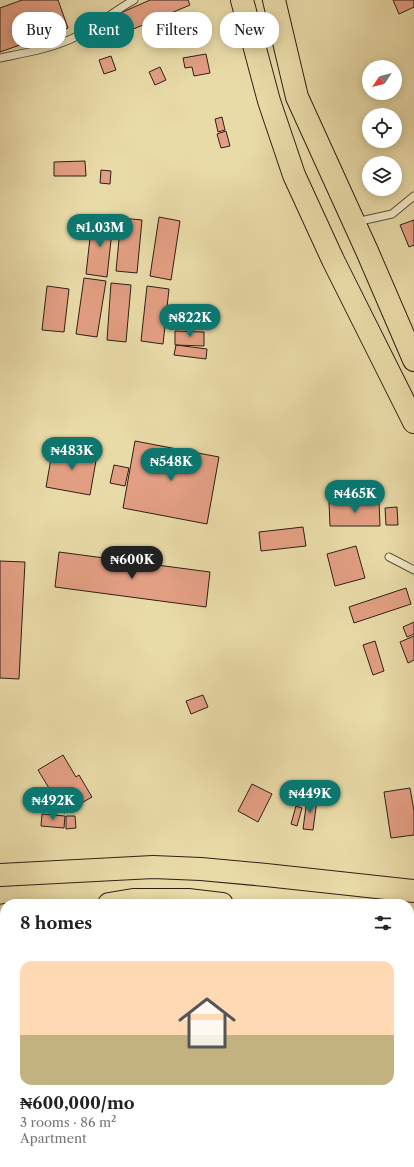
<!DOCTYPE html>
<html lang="en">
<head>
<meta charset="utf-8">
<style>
	:root { --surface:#fff; --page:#f6f6f6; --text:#222; --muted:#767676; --line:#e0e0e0; --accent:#0f766e }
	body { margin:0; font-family:"Libre Caslon Text",serif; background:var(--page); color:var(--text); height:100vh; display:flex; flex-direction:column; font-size:15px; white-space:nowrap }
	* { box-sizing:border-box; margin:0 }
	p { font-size:13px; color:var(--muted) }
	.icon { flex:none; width:22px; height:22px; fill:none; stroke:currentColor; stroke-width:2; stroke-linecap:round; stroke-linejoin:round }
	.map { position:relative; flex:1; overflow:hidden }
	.panel { position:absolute; left:0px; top:899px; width:414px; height:268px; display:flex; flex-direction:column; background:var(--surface); border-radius:16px 16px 0 0; box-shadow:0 2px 10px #0003 }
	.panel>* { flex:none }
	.guide { position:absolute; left:12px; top:12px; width:390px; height:36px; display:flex; gap:8px }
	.needle { width:26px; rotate:235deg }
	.tools { position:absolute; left:362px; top:60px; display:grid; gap:8px }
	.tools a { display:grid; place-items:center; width:40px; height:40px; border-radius:50%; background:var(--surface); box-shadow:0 2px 10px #0003; font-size:20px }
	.price { position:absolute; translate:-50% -34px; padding:0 9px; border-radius:14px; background:var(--accent); color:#fff; font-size:13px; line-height:26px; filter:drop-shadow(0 1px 2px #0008) }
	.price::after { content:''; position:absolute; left:50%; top:24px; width:12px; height:9px; margin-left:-6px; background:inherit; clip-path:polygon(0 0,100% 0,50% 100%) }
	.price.on { background:#222; color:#fff }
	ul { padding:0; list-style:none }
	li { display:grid; align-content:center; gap:8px; height:212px; padding:0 20px }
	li+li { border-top:1px solid var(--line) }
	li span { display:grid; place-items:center; height:124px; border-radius:12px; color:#555 }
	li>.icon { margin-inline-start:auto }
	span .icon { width:72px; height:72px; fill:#fffc; stroke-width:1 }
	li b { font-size:17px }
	h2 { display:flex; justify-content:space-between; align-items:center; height:48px; padding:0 20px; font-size:17px }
	.pill { padding:0 14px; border-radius:16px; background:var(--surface); box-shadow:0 2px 10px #0003; font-size:14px; line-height:36px }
	.pill.on { background:var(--accent); color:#fff }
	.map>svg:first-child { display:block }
	.building { fill:#e39f83; stroke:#2d2018 }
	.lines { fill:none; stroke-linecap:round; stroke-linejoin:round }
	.lane-casing { stroke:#5c4f3c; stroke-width:9 }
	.primary-casing { stroke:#2d2018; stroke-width:24 }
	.highway-casing { stroke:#2d2018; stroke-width:24 }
	.lane { stroke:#f1e8c6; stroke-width:7 }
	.primary { stroke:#e9dba8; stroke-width:22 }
	.highway { stroke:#e9dba8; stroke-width:22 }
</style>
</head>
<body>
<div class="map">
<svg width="414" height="1167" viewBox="0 0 414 1167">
	<rect width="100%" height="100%" fill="#e9dba8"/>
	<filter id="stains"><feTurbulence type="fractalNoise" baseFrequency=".005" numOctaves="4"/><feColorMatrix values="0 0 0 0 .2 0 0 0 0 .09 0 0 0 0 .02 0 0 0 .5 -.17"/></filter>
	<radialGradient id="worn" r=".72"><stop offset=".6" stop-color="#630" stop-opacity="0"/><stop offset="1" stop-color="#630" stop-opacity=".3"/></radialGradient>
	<path class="building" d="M22,0H58L68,28L0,52V8Z
		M150,0H188L190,5L124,33L116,15Z
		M393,0H414V7L399,14Z
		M206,54L210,73L194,76L192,67L185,68L183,58Z
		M111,56L116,70L104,74L99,60Z
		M160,67L166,80L155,85L149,72Z
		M222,117L225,130L218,132L215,119Z
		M226,131L230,146L221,148L217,134Z
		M85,161L86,176H54V162Z
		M101,170L111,171L110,184L100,183Z
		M159,217L180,221L171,280L150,276Z
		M121,218L142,220L137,273L116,271Z
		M92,220L113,222L107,277L86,274Z
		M414,220V245L409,247L400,225Z
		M84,278L106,281L97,337L76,334Z
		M111,283L131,285L126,342L107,340Z
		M47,286L69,289L64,332L42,330Z
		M147,286L169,289L163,344L141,341Z
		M175,311L184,314L182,326L172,324Z
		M175,331L204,332V346L175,345Z
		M176,345L207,349L206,359L174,355Z
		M135,441L219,457L207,524L123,508Z
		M53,447L97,455L90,495L46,487Z
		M114,465L129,468L125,486L110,483Z
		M379,501L380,526H330L329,502Z
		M397,507L398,525H386L385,508Z
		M303,527L306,546L261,551L259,532Z
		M356,546L365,578L335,586L327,554Z
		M59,552L210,572L206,607L55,587Z
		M0,561L25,562L19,679L0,678Z
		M406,588L411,604L354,623L349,607Z
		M414,622V634L407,637L403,627Z
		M414,636V660L408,663L400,642Z
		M375,641L384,671L373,675L363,645Z
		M203,695L208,707L191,714L186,701Z
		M63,755L76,777L79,775L92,797L64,813L38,770Z
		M252,784L272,794L258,822L238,811Z
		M410,788L414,811V835L391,838L384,792Z
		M307,799L317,800L313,830L303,829Z
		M296,806L302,808L297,826L291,824Z
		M42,814L65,816L64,828L41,826Z
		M66,816H75L76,828L66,829Z
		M4,953L5,964L0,965V954Z
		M414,1075V1098L409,1084V1077Z
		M18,1162H28L35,1167H14Z
		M63,1162H85L82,1167H60Z
		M88,1162H102L105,1164L102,1167H84Z"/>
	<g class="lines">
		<defs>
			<path id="lane" d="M0,58C24,53 49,49 71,39C94,29 112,12 134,0
				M356,222L392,214L414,196
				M389,557L414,570"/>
			<path id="primary" d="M242,0L269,101L294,175L333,260L414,422
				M274,0L297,97L367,251L414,360"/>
			<path id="highway" d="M0,875L153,867L201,869L266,875L414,891
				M109,904L133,900H188L222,904
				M0,916L5,915
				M409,924L414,925"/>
		</defs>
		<use href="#lane" class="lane-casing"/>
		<use href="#primary" class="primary-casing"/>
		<use href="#highway" class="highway-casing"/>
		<use href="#lane" class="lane"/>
		<use href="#primary" class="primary"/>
		<use href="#highway" class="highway"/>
	</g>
	<rect width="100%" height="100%" filter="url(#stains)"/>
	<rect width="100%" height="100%" fill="url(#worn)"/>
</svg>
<div class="tools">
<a><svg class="needle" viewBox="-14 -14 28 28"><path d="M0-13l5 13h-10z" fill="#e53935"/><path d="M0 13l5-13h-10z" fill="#767676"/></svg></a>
<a><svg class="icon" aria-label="locate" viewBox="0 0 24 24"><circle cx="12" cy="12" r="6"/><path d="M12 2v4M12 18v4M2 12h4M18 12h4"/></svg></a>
<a><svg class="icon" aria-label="layers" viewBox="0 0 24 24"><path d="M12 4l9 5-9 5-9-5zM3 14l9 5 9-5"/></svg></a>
</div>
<b class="price" style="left:100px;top:248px">₦1.03M</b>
<b class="price" style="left:190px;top:338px">₦822K</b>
<b class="price" style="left:72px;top:471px">₦483K</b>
<b class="price" style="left:171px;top:482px">₦548K</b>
<b class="price" style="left:355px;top:514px">₦465K</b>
<b class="price on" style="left:132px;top:580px">₦600K</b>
<b class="price" style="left:310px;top:814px">₦449K</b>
<b class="price" style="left:53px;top:821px">₦492K</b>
<div class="guide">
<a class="pill">Buy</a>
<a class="pill on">Rent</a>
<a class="pill">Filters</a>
<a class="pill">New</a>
</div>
<section class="panel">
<h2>8 homes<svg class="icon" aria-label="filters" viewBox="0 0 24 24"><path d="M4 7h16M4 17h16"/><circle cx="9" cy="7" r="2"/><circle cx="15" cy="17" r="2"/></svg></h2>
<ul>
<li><span style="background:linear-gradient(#ffd9b3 60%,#c2b280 0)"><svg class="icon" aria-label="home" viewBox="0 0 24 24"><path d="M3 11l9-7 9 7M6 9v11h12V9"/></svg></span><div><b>₦600,000/mo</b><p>3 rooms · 86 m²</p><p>Apartment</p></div></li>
</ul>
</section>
</div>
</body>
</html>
